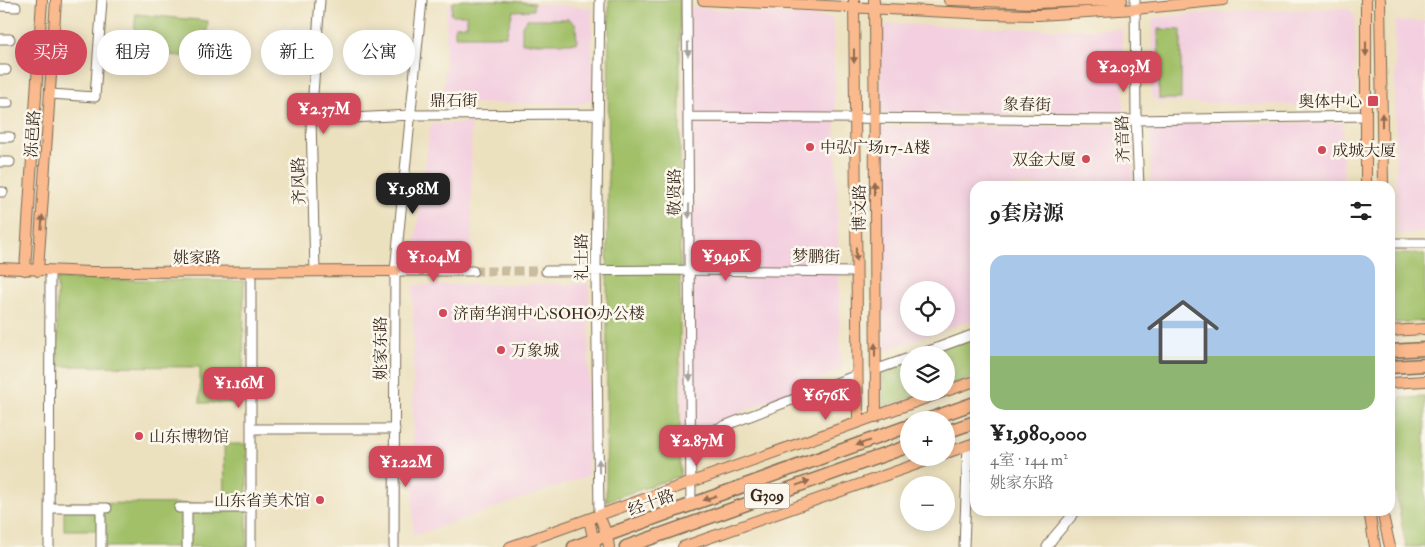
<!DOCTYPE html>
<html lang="zh">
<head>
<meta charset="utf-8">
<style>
	:root { --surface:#fff; --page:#f2f2f2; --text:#222; --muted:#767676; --accent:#d1495b }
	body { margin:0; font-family:"IM FELL Double Pica","Noto Serif SC",serif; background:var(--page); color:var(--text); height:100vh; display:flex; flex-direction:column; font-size:19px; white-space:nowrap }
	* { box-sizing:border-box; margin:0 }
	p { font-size:16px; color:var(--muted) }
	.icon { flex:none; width:28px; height:28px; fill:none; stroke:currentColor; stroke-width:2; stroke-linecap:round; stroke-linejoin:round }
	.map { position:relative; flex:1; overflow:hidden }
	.side { position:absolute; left:970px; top:181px; width:425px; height:335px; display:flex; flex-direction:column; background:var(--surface); border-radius:15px; box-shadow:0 2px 12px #0003 }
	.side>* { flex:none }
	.hud { position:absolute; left:15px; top:30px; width:475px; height:45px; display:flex; gap:10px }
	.fabs { position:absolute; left:900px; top:281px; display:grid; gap:10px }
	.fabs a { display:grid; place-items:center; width:55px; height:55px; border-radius:50%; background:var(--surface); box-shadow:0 2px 12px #0003; font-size:25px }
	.price { position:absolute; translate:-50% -42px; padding:0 11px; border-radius:10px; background:var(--accent); color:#fff; font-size:16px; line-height:32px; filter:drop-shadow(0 1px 2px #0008) }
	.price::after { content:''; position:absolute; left:50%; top:30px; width:15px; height:11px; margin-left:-8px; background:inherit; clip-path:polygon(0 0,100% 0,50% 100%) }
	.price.active { background:#222; color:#fff }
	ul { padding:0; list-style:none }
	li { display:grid; align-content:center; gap:10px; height:265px; padding:0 20px }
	li span { display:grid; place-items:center; height:155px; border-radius:15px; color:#555 }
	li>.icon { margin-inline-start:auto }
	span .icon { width:90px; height:90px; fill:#fffc; stroke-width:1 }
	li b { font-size:21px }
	h2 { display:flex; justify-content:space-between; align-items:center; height:60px; padding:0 20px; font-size:21px }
	.tag { padding:0 18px; border-radius:22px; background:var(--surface); box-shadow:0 2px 12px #0003; font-size:18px; line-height:45px }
	.tag.active { background:var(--accent); color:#fff }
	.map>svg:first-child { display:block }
	.built { fill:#f3cfdf; fill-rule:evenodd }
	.green { fill:#a1c068; stroke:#6e7543 }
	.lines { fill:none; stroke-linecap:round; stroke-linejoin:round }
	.minor-tunnel { stroke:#c9bc9f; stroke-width:9; stroke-dasharray:9 4.5; stroke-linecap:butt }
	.minor-casing { stroke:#796a56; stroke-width:11 }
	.major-casing { stroke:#796a56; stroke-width:12 }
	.highway-casing { stroke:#796a56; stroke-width:15 }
	.minor { stroke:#fff; stroke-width:9 }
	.major { stroke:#fbba8d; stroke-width:10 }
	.highway { stroke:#fbba8d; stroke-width:12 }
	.oneway { fill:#a79f9a }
	.oneway2 { fill:#916b50 }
	.poi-dot { fill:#d1495b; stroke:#fbf7ec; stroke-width:2 }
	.labels { text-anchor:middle; stroke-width:5; stroke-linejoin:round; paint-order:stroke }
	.shield { fill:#fbf7ec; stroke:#75685c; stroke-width:1 }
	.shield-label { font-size:15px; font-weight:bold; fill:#3b2a1e }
	.street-label { font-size:16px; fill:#3b2a1e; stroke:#fbf7ec }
	.poi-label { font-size:16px; fill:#3b2a1e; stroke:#fbf7ec; text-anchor:start }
</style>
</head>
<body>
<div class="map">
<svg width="1425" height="547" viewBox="0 0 1425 547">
	<rect width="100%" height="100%" fill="#fbf7ec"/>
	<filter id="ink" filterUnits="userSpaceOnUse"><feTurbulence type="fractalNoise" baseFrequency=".02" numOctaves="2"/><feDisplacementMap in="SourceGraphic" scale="10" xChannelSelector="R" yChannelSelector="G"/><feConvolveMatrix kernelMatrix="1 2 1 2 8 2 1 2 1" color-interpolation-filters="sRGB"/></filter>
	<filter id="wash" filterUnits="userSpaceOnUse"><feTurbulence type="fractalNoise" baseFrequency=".0096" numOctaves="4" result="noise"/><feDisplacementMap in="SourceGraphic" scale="20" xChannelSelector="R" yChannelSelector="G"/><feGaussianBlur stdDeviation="1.12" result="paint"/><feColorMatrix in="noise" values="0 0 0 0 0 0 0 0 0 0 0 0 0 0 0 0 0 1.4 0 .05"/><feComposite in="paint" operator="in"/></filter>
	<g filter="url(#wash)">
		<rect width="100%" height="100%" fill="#ece1bf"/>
		<path class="built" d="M458,0H500L592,8V95L590,100L582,104L443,103L447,6Z
			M686,7L833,18L841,369L682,438Z
			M1344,8L1349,9L1355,16V101L1334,106L1159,102L1152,98L1153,18L1206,13Z
			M1395,21H1425V232L1396,234Z
			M888,24L1030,29H1122L1124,112L880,113L881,28Z
			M471,123L472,261L413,260L430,127L434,124Z
			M1151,123H1343V186H1151Z
			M1126,126L1132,130L1133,186H975V319L883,351L881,127ZM909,290H946V328H909Z
			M589,284L588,476L413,536V285Z"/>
		<path class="green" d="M458,0H500L534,3L533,10L513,11L506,36H455V26L467,25V15H451L452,3Z
			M609,0H680V476L606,501Z
			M136,14L208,21L205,58L132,52Z
			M527,19H569L576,25L577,43H522V25Z
			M1158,29L1181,30V99H1159Z
			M1390,254H1425V321L1394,323Z
			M57,279L244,281L243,403H200V367L57,366Z
			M975,336V377L946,386V355H913Z
			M909,356V392L926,393L883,406V365Z
			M1425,397V547H1406L1393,476L1400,398Z
			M224,444H247V547H101V530H64V503L225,504Z"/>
	</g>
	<g filter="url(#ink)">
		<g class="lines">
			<path class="minor-tunnel" d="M473,271H546"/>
			<defs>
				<path id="minor" d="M687,0L691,505
					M1135,0L1136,120L1139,186
					M0,6L16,7
					M0,39H10
					M0,70H6
					M50,94L95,97L102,0
					M0,103H8
					M688,117L1136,120L1366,116
					M311,120L411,115L598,114
					M0,137H10
					M0,162H10
					M0,192H3
					M1390,243H1425
					M315,271L311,120L320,0
					M395,271H473
					M546,271L689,270L856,272
					M918,355L975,334
					M875,370L909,358
					M251,429H395
					M690,439L857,375
					M49,508H107
					M179,508H251
					M187,508V547
					M599,515L596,270L600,0
					M49,547L50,272
					M101,547V508
					M251,547V271
					M394,547L395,271L422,0
					M964,547L968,445
					M1047,547L1053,538L1076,511"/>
				<path id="major" d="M703,0L988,14L1038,15L1135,9L1223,0
					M854,0L858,423
					M874,0L876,417
					M949,0L1035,3L1122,0
					M1366,0V186
					M1380,0L1383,186
					M0,268L90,272L395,271
					M25,270L42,0
					M38,271L56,0
					M1390,331L1425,329
					M1390,383L1425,381
					M946,391L975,381
					M946,453L975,443
					M1369,511L1375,547
					M1382,511L1390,547
					M599,515L607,535L609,547
					M589,519L595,547
					M510,547L943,392
					M683,547L934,458"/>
				<path id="highway" d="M1390,351L1425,349
					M1390,367L1425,365
					M927,420L975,403
					M946,432L975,422
					M574,547L909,426
					M626,547L909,446"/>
			</defs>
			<use href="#minor" class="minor-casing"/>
			<use href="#major" class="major-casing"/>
			<use href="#highway" class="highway-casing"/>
			<use href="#minor" class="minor"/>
			<use href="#major" class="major"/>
			<use href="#highway" class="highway"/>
		</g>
		<defs><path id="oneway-solid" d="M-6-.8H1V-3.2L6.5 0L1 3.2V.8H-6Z" transform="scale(1.25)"/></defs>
		<g class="oneway">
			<use href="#oneway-solid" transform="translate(688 49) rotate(90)"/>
			<use href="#oneway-solid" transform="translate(689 211) rotate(90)"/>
			<use href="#oneway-solid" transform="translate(690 374) rotate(90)"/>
			<use href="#oneway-solid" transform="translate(599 466) rotate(-91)"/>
		</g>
		<g class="oneway2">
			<use href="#oneway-solid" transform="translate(1366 49) rotate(90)"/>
			<use href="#oneway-solid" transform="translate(854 56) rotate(90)"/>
			<use href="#oneway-solid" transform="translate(1382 120) rotate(-90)"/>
			<use href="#oneway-solid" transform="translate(874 188) rotate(-90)"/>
			<use href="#oneway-solid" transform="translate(42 222) rotate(-86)"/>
			<use href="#oneway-solid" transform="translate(856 254) rotate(89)"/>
			<use href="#oneway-solid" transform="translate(875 350) rotate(-90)"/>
			<use href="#oneway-solid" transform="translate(863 443) rotate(160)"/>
			<use href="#oneway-solid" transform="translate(803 483) rotate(-20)"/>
			<use href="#oneway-solid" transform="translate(710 498) rotate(160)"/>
		</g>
	</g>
	<g class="poi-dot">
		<rect x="1367" y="95" width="12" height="12" rx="2.5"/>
		<circle cx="810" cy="147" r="5"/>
		<circle cx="1322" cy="150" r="5"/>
		<circle cx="1086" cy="159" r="5"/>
		<circle cx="443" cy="313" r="5"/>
		<circle cx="501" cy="350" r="5"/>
		<circle cx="139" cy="436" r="5"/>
		<circle cx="320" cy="500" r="5"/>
	</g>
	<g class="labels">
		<rect class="shield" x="744.5" y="483.5" width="45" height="25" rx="4"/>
		<g class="shield-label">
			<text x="767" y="501">G309</text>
		</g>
		<g class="street-label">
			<text x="454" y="106">鼎石街</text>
			<text transform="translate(1027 104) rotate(1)" y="6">象春街</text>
			<text transform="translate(32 134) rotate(-86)" y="6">泺邑路</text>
			<text transform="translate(1122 139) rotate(-92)" y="6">齐音路</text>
			<text transform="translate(298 181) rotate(-91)" y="6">齐风路</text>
			<text transform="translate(674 192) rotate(-90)" y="6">敬贤路</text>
			<text transform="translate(859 208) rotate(-90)" y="6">博文路</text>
			<text transform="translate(816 256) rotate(1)" y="6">梦鹏街</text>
			<text x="197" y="263">姚家路</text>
			<text transform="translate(581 257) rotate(-90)" y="6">礼士路</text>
			<text transform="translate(380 348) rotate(-90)" y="6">姚家东路</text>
			<text transform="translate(651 502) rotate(-20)" y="6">经十路</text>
		</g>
		<g class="poi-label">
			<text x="1362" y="107" text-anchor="end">奥体中心</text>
			<text x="820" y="153">中弘广场17-A楼</text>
			<text x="1332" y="156">成城大厦</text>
			<text x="1076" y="165" text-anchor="end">双金大厦</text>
			<text x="453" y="319">济南华润中心SOHO办公楼</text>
			<text x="511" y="356">万象城</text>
			<text x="149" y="442">山东博物馆</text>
			<text x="310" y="506" text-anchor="end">山东省美术馆</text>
		</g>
	</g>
</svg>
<div class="fabs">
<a><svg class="icon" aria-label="locate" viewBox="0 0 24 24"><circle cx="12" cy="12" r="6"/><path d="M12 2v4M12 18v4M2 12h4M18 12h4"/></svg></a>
<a><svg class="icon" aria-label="layers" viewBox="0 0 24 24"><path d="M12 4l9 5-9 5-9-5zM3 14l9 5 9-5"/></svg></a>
<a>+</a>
<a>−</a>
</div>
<b class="price" style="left:1124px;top:93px">¥2.03M</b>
<b class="price" style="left:324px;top:135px">¥2.37M</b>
<b class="price active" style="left:413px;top:215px">¥1.98M</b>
<b class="price" style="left:726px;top:282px">¥949K</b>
<b class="price" style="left:434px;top:283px">¥1.04M</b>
<b class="price" style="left:239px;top:409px">¥1.16M</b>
<b class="price" style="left:826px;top:421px">¥676K</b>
<b class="price" style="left:697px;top:467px">¥2.87M</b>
<b class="price" style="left:406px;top:488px">¥1.22M</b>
<div class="hud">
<a class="tag active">买房</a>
<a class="tag">租房</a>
<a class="tag">筛选</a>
<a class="tag">新上</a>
<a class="tag">公寓</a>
</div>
<section class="side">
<h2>9套房源<svg class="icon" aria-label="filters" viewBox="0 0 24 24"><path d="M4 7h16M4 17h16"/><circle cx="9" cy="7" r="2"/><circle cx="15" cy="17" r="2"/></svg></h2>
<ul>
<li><span style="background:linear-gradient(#a9c7e8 65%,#8fb573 0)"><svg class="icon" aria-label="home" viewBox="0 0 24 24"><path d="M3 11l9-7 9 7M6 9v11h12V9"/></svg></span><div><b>¥1,980,000</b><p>4室 · 144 m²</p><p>姚家东路</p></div></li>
</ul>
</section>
</div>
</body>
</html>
